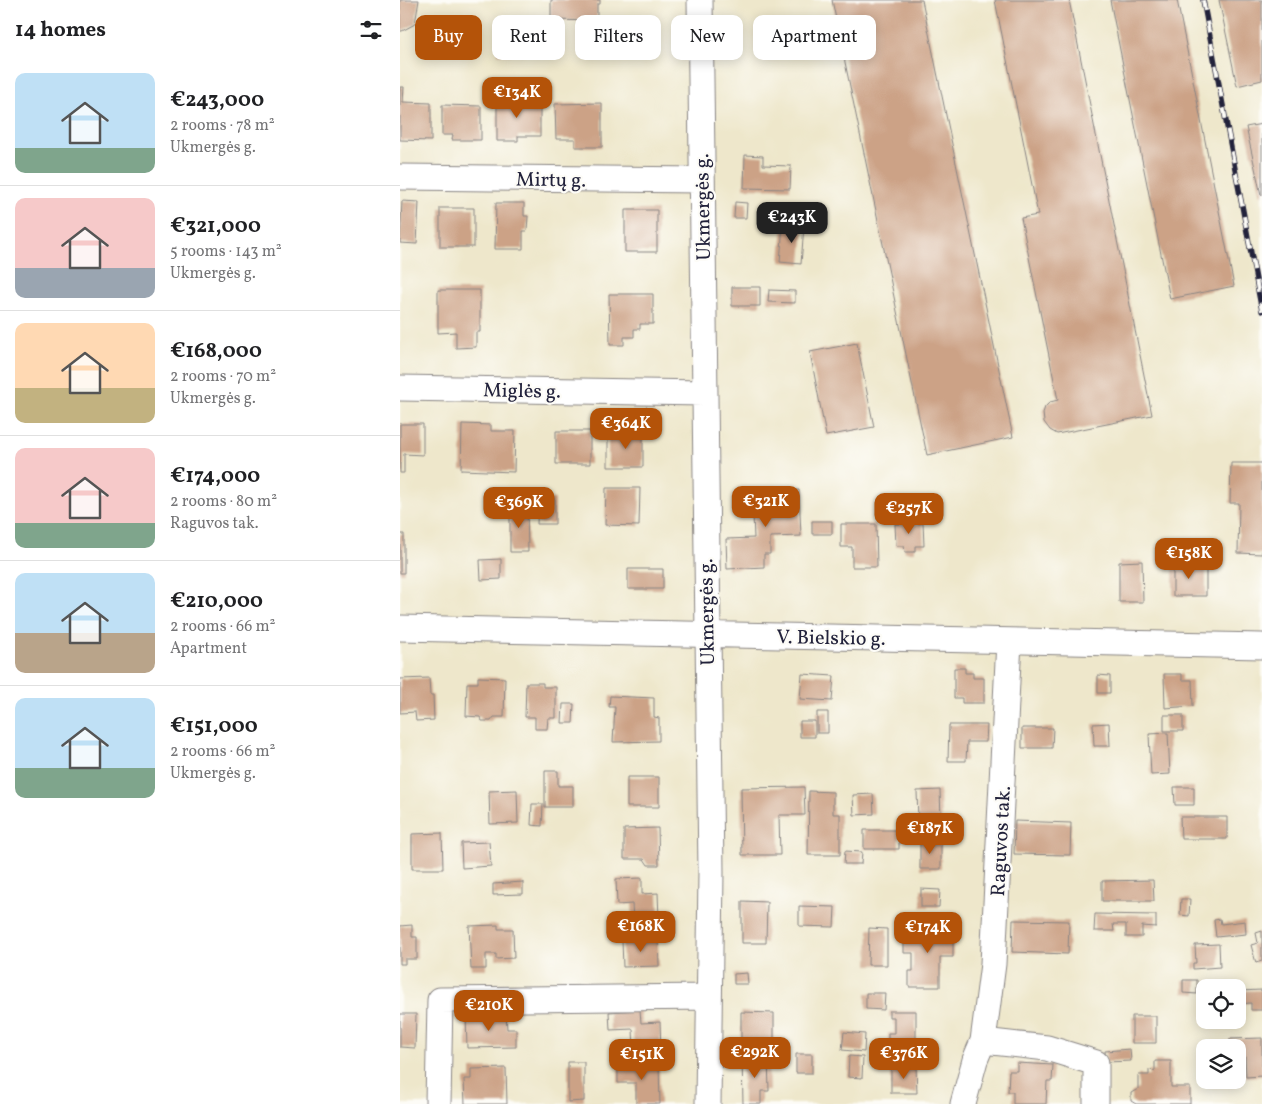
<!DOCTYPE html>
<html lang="en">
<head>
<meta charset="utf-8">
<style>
	:root { --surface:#fff; --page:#f6f6f6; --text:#202124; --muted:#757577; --line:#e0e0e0; --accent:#b45309 }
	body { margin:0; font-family:Vollkorn,serif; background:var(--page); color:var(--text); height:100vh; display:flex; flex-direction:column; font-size:19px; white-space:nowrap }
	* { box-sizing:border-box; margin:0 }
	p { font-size:16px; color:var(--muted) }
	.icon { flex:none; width:28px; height:28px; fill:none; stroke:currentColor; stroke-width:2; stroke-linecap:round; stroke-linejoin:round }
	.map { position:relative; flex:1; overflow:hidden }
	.panel { display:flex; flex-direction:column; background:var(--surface); width:400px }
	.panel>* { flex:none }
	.top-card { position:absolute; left:15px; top:15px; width:475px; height:45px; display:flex; gap:10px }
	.controls { position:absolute; left:796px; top:979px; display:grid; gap:10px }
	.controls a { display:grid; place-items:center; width:50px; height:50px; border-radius:10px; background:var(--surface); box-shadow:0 2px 12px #0003; font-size:25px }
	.price { position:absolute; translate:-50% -42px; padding:0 11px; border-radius:10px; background:var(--accent); color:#fff; font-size:16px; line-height:32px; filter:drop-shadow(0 1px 2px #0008) }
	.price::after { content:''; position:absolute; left:50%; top:30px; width:15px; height:11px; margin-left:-8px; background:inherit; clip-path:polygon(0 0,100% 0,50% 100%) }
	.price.active { background:#222; color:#fff }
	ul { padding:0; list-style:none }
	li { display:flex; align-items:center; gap:15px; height:125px; padding:0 15px }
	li+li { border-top:1px solid var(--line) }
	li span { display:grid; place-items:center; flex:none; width:140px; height:100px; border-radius:10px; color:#555 }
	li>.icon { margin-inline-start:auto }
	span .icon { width:60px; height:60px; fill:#fffc; stroke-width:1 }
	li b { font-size:21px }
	h2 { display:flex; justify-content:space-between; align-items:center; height:60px; padding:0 15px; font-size:21px }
	.pill { padding:0 18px; border-radius:10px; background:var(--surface); box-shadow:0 2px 12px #0003; font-size:18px; line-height:45px }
	.pill.active { background:var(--accent); color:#fff }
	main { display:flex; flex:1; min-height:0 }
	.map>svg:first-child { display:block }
	.building { fill:#cca286 }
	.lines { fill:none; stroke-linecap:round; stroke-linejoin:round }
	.minor-casing { stroke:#888483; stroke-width:27 }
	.minor { stroke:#fff; stroke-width:25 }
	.rail-casing { stroke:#22223b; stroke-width:5.5 }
	.rail { stroke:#fdfcf7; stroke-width:4; stroke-dasharray:11; stroke-linecap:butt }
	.labels { text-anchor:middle; stroke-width:4.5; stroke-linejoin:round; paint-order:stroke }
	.street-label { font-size:20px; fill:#22223b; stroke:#fdfcf7 }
</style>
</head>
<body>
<main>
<section class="panel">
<h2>14 homes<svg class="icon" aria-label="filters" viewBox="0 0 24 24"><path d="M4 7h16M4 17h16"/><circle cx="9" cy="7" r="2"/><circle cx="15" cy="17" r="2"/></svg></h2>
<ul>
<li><span style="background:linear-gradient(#bfe0f5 75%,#7fa58c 0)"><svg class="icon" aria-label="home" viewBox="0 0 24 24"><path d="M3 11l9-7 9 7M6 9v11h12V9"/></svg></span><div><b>€243,000</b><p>2 rooms · 78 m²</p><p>Ukmergės g.</p></div></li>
<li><span style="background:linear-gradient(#f6c9c9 70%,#9aa5b1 0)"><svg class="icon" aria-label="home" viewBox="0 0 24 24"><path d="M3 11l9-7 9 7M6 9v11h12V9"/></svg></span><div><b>€321,000</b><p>5 rooms · 143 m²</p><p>Ukmergės g.</p></div></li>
<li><span style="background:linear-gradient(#ffd9b3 65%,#c2b280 0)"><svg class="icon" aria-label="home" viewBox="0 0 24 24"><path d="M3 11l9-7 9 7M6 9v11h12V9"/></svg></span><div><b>€168,000</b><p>2 rooms · 70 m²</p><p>Ukmergės g.</p></div></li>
<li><span style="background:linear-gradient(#f6c9c9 75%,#7fa58c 0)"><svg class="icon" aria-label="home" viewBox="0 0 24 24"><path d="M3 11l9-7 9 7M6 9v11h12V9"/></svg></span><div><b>€174,000</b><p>2 rooms · 80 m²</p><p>Raguvos tak.</p></div></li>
<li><span style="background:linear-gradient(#bfe0f5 60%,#b9a48a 0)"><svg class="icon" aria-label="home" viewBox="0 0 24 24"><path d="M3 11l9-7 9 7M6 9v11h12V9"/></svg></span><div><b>€210,000</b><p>2 rooms · 66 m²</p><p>Apartment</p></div></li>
<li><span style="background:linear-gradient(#bfe0f5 70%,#7fa58c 0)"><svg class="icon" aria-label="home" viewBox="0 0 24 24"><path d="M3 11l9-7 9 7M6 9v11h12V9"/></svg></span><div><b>€151,000</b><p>2 rooms · 66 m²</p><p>Ukmergės g.</p></div></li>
</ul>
</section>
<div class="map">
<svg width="862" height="1104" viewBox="0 0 862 1104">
	<rect width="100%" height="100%" fill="#fdfcf7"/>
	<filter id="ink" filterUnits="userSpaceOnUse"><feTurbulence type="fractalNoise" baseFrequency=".02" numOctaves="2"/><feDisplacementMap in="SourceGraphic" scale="10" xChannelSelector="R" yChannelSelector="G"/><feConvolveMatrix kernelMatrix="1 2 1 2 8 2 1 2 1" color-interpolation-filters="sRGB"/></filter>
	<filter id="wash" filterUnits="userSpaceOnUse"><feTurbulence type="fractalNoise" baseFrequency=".0096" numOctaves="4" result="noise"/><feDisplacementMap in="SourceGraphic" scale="20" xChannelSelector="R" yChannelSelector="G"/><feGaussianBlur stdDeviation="1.12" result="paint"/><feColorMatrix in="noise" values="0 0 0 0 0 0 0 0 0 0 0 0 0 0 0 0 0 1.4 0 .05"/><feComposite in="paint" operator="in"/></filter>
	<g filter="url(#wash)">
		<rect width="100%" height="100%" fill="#eee7cb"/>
		<g id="blocks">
			<path class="building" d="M0,0H19L15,24L2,31H0Z
				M151,0H200V4H197V21L151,20Z
				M432,0H522L613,437L527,455Z
				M595,0H669L752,415L657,434L650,430L644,422L643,413L645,407L650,402L658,400L621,218L638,215Z
				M710,0H777L834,286L770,299Z
				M819,0H862V80L837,86Z
				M99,30H123L122,55L98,54Z
				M0,87H4L3,102L31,103V141L0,140Z
				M97,93H111V103H140V136H118V141H97Z
				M202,103V147H175V139H156L155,104Z
				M42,105L81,106V140H52L53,135H42Z
				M862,124V195H861L846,127Z
				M345,155L363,156V165L391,166L390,189L344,188Z
				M2,201L19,202L17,244L0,243Z
				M335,202L347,203L346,218H334Z
				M96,203H124V216H128L127,231H123V249H95Z
				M40,208H74V247H40Z
				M225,210H257V252H225Z
				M383,225L404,226L401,264L380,262Z
				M332,287H360V306H332Z
				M38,290H80V332H76V347L56,348V332L38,333Z
				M369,290L395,291V303L368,302Z
				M209,294H253V324H240V329H234V337H224V345H210Z
				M457,343L474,427L426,436L410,352Z
				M0,424H23V455L4,454V473H0Z
				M62,424L91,425V431H115L114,472L61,470Z
				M156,431H190V464H156Z
				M243,432V467H208V433Z
				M831,463H862V554L838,553L839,503H830Z
				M206,488H240L239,526L205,525Z
				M399,490L401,536L370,537V554H364V567L327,569L326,539L354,538L352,492Z
				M138,498L155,499V524H137Z
				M110,506H127L128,552H110Z
				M513,518V524L523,523L524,546H515V552H505L504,546H496L495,524H501L500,519Z
				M412,521H432V534H412Z
				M441,524H476L477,567H452V547H441Z
				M0,534H4V573H0Z
				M101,559V579L81,580L80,560Z
				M742,561L743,602H719V562Z
				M773,565H806V596H773Z
				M228,569H263V589H228Z
				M554,668H565V673H573V678H584V703H562V698H554Z
				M402,674L434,676L432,701L400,699Z
				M764,674H782V680H792L793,706L765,708Z
				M698,675L710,676V693H698Z
				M78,677L105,678L104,717H94L91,721H82L80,717L66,716L67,683H78Z
				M29,678L30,695H33L34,720L16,721L15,712L0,713V679Z
				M126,683H143V687H156V718H148L147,729H135V717H125Z
				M210,696L254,698V717L259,718V741L213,742L215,707H209Z
				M163,704H174L173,723H162Z
				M417,712H428V733H417Z
				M764,715H783V731H764Z
				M400,721H415V737H400Z
				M709,723L710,746H694L693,724Z
				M549,725H587L586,742H567L566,761H548Z
				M622,728H653L652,748H622Z
				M768,733L770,774L751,775L749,734Z
				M145,771H158V786H173V807H145Z
				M227,777H259V807H227Z
				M404,787L405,815H379L380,855H342L341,788Z
				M774,787H794V805H775Z
				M117,790L118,823L90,824L89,791Z
				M540,790L541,820H518L517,791Z
				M409,791L433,792V814H440V855H408Z
				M473,794L474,814L454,815L453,795Z
				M132,804H143L142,826L131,825Z
				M780,817H827V839H781Z
				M615,821L671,823L670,855L614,854Z
				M258,828L259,865H248L244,859H224V829Z
				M464,830H499V849H464Z
				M42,833L43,869H12V834Z
				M520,841H541V869H520Z
				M89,842L91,866L62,868L61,843Z
				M445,851L462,852L461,864H444Z
				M242,878V894L258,893L259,919L233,920L232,904L217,905L216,879Z
				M753,880L754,901H702V881Z
				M123,882V894L93,895V884Z
				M521,889L540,890L539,907H521Z
				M781,899H790L789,916L780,915Z
				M342,901L367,902L366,943H342Z
				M399,906L435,907L434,927L399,926Z
				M695,914L756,915V927L742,926V937H726V924H713L714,931H694Z
				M820,919L821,924L845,921L846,934L816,937L814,920Z
				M613,920L669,921L668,954L612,952Z
				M511,923H539V933H553V957H540V987H509V971H513V953H504V940H511Z
				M12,925V937H17V959H5V964H0V926Z
				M98,925V929H113L114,958L96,959V954H86V969H71L69,926Z
				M469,928L487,929V965H468Z
				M862,931V961L856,963L851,945L858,943L856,933Z
				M258,939L259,966L223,967L222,941Z
				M819,944L820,967L793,969V963H796L795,945Z
				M347,973L348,984H334V974Z
				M783,980H797V994L783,993Z
				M862,990V1010H851V1003L838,1004V991Z
				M466,993H485L484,1010L466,1009Z
				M240,1010L241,1023L260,1022L261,1050L234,1051L233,1029L210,1030L209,1012Z
				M489,1011H516V1044H488V1033H494V1017H489Z
				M341,1012L374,1013V1042H341Z
				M0,1014H16L15,1048L0,1047Z
				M106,1014L107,1029H116V1047L67,1048L66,1015Z
				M732,1016H756V1043H732Z
				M444,1032L465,1034L464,1052L442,1050Z
				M862,1038V1076L846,1077L845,1056H838V1048H830V1039Z
				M730,1049L731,1061L706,1062L705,1051Z
				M396,1054H412V1073H396Z
				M449,1056L463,1057L462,1078L448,1077Z
				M342,1057H368L369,1091H361V1104H343Z
				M755,1061H771V1087H790V1104H736L731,1101V1093L738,1089V1075H749V1070L755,1071Z
				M168,1062H184V1101L168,1102Z
				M617,1063L653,1065L652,1081H647L646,1104H613V1092H608L609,1071H617Z
				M218,1064H259L260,1104H236V1083H218Z
				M516,1067L517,1093H491V1068Z
				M106,1068L107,1104H65L64,1079H71V1069Z"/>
		</g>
	</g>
	<g filter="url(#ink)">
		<use href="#blocks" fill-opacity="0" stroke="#888483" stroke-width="1"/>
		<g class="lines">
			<defs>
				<path id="minor" d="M300,0L311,872L308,1104
					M0,177L301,180
					M0,388L304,393
					M0,628L862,646
					M583,1041L647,1048L696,1063V1104
					M38,1104L40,1000L308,997
					M563,1104L575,1060L583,1041L593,964L609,641"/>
			</defs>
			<use href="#minor" class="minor-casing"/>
			<use href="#minor" class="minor"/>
			<defs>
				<path id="rail" d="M803,0L862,311"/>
			</defs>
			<use href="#rail" class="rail-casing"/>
			<use href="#rail" class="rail"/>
		</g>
	</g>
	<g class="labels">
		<g class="street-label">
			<text transform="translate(151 179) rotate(1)" y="7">Mirtų g.</text>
			<text transform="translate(302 207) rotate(-91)" y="7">Ukmergės g.</text>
			<text transform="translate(122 390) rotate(1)" y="7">Miglės g.</text>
			<text transform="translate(306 612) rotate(-91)" y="7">Ukmergės g.</text>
			<text transform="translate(431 637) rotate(1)" y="7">V. Bielskio g.</text>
			<text transform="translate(600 841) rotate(-87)" y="7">Raguvos tak.</text>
		</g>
	</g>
</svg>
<div class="controls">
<a><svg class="icon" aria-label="locate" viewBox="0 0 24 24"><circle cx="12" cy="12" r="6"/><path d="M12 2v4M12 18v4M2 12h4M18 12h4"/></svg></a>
<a><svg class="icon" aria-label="layers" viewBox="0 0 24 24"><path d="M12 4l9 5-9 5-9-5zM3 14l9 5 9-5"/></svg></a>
</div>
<b class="price" style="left:117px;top:119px">€134K</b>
<b class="price active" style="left:392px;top:244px">€243K</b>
<b class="price" style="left:226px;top:450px">€364K</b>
<b class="price" style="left:366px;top:528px">€321K</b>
<b class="price" style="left:119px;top:529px">€369K</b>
<b class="price" style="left:509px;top:535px">€257K</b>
<b class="price" style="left:789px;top:580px">€158K</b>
<b class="price" style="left:530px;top:855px">€187K</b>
<b class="price" style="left:241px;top:953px">€168K</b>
<b class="price" style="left:528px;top:954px">€174K</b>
<b class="price" style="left:89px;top:1032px">€210K</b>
<b class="price" style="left:355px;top:1079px">€292K</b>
<b class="price" style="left:504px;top:1080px">€376K</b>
<b class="price" style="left:242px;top:1081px">€151K</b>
<div class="top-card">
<a class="pill active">Buy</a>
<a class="pill">Rent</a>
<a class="pill">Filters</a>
<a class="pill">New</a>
<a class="pill">Apartment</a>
</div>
</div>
</main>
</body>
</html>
